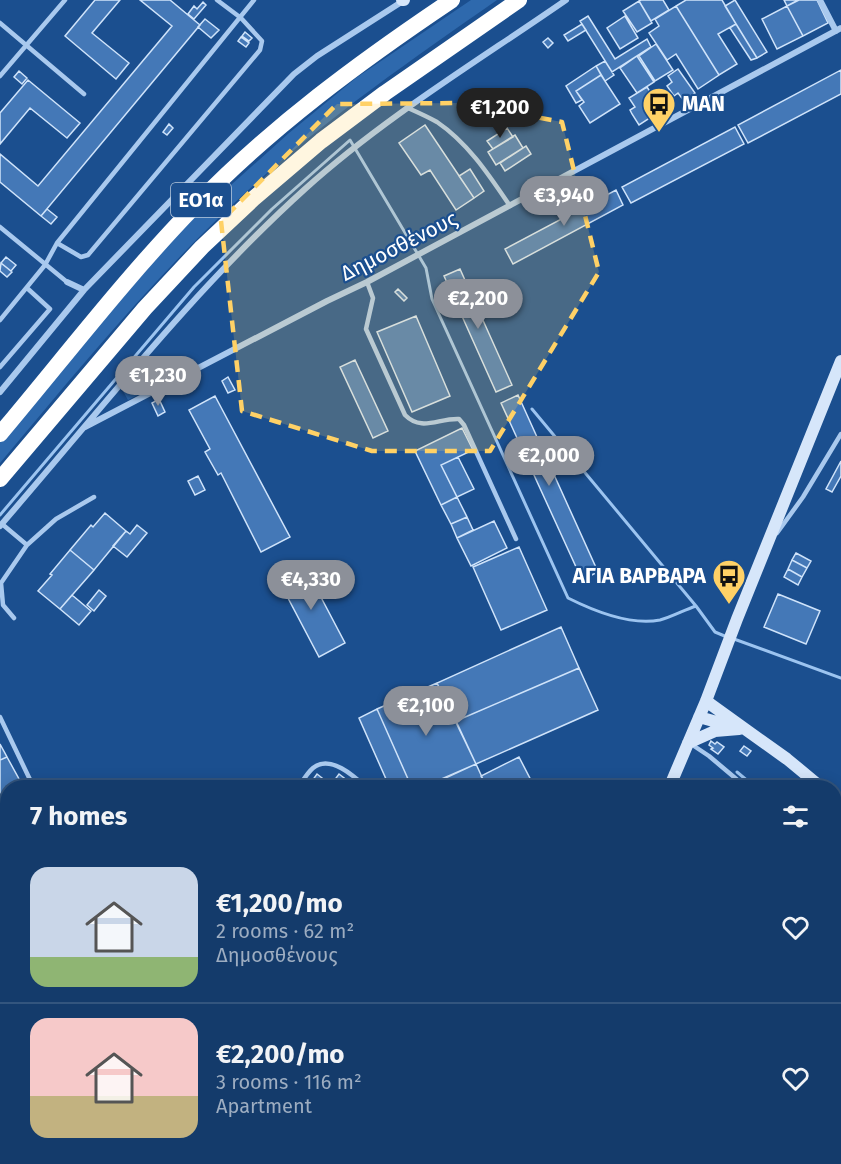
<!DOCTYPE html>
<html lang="en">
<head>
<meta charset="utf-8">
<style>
	:root { --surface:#143b6b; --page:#214673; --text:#f1f3f6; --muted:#9dadc1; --line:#33557e; --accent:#8c9099 }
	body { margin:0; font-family:"Fira Sans",sans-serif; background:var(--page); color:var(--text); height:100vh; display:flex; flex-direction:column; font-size:22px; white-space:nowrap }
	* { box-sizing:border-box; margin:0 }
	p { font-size:20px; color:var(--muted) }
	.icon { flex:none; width:33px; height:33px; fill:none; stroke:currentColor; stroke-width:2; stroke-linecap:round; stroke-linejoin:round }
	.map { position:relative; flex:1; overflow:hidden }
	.panel { position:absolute; left:0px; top:780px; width:842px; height:384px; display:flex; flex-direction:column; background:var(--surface); border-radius:24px 24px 0 0; box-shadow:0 3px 15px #0003,0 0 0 2px var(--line) }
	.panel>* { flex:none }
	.price { position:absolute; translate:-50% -51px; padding:0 14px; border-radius:21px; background:var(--accent); color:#fff; font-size:20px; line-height:39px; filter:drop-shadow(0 2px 3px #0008) }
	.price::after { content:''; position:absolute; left:50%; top:36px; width:18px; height:14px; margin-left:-9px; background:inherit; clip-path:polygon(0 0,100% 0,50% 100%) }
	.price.selected { background:#222; color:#fff }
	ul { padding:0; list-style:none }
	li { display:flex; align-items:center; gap:18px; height:150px; padding:0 30px }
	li+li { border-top:2px solid var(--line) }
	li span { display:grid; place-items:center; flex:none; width:168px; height:120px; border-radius:18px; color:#555 }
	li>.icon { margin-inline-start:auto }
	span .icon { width:72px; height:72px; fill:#fffc; stroke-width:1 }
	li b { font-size:26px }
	h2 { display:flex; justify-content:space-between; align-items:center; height:72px; padding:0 30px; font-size:26px }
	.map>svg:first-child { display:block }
	.green { fill:#2e69ad }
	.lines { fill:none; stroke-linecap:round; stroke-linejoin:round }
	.stream { stroke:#9cc4f0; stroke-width:3 }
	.building { fill:#4478b7; stroke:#cfe3fa; stroke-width:1.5 }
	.lane { stroke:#a9c9ee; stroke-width:4.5 }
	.street { stroke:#a9c9ee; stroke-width:6 }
	.secondary { stroke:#d6e6fa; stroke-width:12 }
	.highway { stroke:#fff; stroke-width:16 }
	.marked { fill:#ffd166; fill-opacity:0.2; stroke:#ffd166; stroke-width:4.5; stroke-dasharray:12 8; stroke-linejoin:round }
	.labels { text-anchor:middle; stroke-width:4.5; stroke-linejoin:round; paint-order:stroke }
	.shield { fill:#1b4f8f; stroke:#bbcadd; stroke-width:1.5 }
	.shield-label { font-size:20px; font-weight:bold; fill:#fff }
	.poi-label { font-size:21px; font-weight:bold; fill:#fff; stroke:#1b4f8f; text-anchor:start }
	.street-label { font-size:21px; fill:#fff; stroke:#1b4f8f }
</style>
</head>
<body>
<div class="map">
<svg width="841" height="1164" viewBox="0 0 841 1164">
	<rect width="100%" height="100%" fill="#1b4f8f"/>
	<path class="green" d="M471,0H497C405,64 313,128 231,206C147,285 74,375 0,463V440L182,229L289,133L356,78Z
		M138,375L148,390L128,400L123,391Z"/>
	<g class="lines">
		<path class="stream" d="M532,409L696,606
			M0,515L194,287L272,209L350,140L426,268L432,299L568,598C594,611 630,626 660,620C672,617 684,610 696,606L715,632L727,637
			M734,639L841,678
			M737,772L756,788
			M834,851L841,857"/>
	</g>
	<path class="building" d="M95,0H120L92,33L129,63L116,79L65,36Z
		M140,0H170L200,25L41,216L0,182V154L38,186L172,26Z
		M641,0H663L669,10L651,21L639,1Z
		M686,0H722L736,24L718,34L737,64L719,75L676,6Z
		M735,0L767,52L757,58L725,6Z
		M784,0H798L787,6Z
		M799,0H817L828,23L803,36L787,6Z
		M639,1L652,23L637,32L623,11Z
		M203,2L206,5L194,19L188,14L194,6L197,9Z
		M676,6L719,75L698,89L676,54L667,60L649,33L659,26L655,19Z
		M787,6L803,36L777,49L762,19Z
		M588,16L615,59L647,39L651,47L612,72L580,21Z
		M625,16L638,38L620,49L607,28Z
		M205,19L219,30L211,38L198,27Z
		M582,24L586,30L568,41L564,35Z
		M736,24L757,58L751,60L730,28Z
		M245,32L252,38L249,41L242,36Z
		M241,37L249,43L246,47L238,41Z
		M548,38L553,43L548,48L543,42Z
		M656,44L673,70L655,81L639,56Z
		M637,56L654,82L637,93L620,68Z
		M605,61L614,75L605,81L596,66Z
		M596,66L601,75L576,91L582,100L576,103L566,86Z
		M678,69L695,93L684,101L678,93L674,96L667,86L672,82L668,76Z
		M841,70V94L748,143L738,125Z
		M19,71L27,78L22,84L14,77Z
		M601,75L620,104L590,123L579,106L584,102L576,91Z
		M28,80L80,123L67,138L30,108L0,144V113Z
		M647,87L662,110L639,125L632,114L630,110L635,107L629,98Z
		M169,124L173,128L167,135L163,132Z
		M425,125L474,198L456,210L430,170L421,175L399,143Z
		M735,127L744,144L631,203L622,187Z
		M507,128L513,137L493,149L487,141Z
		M515,135L523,148L496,165L488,152Z
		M526,146L531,154L505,171L500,163Z
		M470,169L484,191L474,198L459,176Z
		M616,190L623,205L513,264L505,249Z
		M47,209L57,217L51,224L41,216Z
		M6,257L16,265L11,271L1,263Z
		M1,263L12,272L7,277L0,271Z
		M460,269L512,385L496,392L444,276Z
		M398,289L407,298L404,301L395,292Z
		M416,316L450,396L412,412L377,332Z
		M355,360L388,431L373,438L340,367Z
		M228,377L235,390L228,393L222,381Z
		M518,395L598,572L582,580L501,403Z
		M215,396L290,537L261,552L221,473L218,475L205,452L210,449L189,410Z
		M159,399L165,412L158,416L152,403Z
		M462,428L473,450L441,465L457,497L441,505L415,451Z
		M458,457L474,489L457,497L441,465Z
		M841,461V476L832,492L826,489Z
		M198,476L205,490L195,495L188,481Z
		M457,497L467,517L451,524L441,505Z
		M105,513L126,531L94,570L70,550L91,525L93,527Z
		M467,517L473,530L457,538L451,524Z
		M494,521L507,548L471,566L457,538Z
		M137,525L147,533L127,557L113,546L126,531L130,534Z
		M519,547L547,610L501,630L473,567Z
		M70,550L94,570L60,609L38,591L52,575L50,574Z
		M796,553L811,561L807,568L792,560Z
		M792,560L807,568L802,577L788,569Z
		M304,565L345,643L319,657L278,579Z
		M788,569L802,577L798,585L784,577Z
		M99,590L106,596L94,611L87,605Z
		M778,594L820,611L806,644L764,627Z
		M72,595L91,611L79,625L60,609Z
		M561,627L579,668L456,721L437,683Z
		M579,668L598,710L476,764L456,721Z
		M437,683L476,764L424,788H412L377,709Z
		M377,709L412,788H390L359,718Z
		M711,741L715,744L717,742L724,747L718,754L711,749L713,748L709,745Z
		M0,744L7,757L0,760Z
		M744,746L751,751L747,756L740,751Z
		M7,757L24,788H8V808L3,810L0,806V760Z
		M519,757L535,788H487L481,776Z
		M476,764L487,788H440L437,781Z
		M317,774L331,785L339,774L357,788H307Z
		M0,806L8,819V886L0,872Z
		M834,891L841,897V903L834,910Z
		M0,910L8,924V954L0,958Z
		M834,982L841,987V1000L834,1009Z
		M834,1033L841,1039L834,1050Z
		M841,1041V1063L834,1072V1050Z
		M87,1156H94L97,1164H91Z
		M99,1156H106L109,1164H103Z
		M109,1156H115L119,1164H113Z
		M120,1156H127L131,1164H124Z
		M321,1156H327L330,1164H312L311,1162Z
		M361,1156H405L400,1164H372Z
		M516,1156H537L532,1164H511Z
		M537,1156H552L560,1162L558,1164H532Z
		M592,1156H608L619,1164H587Z
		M715,1156H772L767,1164H725Z
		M772,1156H787L782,1164H769L768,1163Z
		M787,1156H798L806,1164H782Z
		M810,1156H828L822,1164H819Z"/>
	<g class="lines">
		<path class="lane" d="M0,23L84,94
			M0,76L65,0
			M408,108C417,112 428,117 437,122C468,143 489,175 510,206
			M0,227L67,282
			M57,243L81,257L88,255L260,50L262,41L241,18L217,0
			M367,282L373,298L366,329L405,415C422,432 438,418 459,419L464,425L516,539
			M0,320L45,265L57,243L254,0
			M141,361L158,389
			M0,367L50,309L27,288
			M2,524L27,545
			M777,533L803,497L841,434
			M14,618L3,605L1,583L27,545L56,519L94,497
			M0,717L34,788
			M691,744L709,756L747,788
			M298,788C302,782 307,773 313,768C330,754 354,776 367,788
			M697,788L698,784L707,788
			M834,863L841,870
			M0,901L8,915
			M834,1019L841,1010
			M834,1081L841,1086
			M836,1164L841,1160"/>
		<path class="street" d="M820,0L836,31
			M67,282L84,290L294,74L317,56L403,1
			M0,392L84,290
			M85,427L327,301L367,282L841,28
			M0,526C99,412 192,291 305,189C385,117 478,61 566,0
			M657,1156L668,1164"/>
		<path class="secondary" d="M402,0H404
			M706,701L787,759L822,788
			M699,717L731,726
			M688,743L715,731L739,729
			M669,788L706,701L737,619L841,361
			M834,798L841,804
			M433,1164L438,1156"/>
		<path class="highway" d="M0,434C64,358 125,278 194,207C271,127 361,61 452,0
			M0,479L145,308L202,247L253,199L321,141L385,93L519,0"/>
	</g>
	<path class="marked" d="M461,103L562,122L599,272L490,451H372L242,411L221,221L337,104Z"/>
	<defs>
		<symbol id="bus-pin" viewBox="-11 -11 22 30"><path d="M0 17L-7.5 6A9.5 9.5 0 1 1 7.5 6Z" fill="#ffd166" stroke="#1b4f8f"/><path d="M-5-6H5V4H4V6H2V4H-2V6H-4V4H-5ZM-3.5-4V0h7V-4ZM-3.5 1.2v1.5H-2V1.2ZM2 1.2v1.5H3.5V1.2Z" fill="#111"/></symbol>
	</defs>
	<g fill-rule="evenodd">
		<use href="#bus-pin" x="640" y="85" width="38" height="52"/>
		<use href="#bus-pin" x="710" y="557" width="38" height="52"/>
	</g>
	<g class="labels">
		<rect class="shield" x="171" y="183" width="60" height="34" rx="4.5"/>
		<g class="shield-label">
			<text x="201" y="207">ΕΟ1α</text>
		</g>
		<g class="poi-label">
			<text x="682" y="111">ΜΑΝ</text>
			<text x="706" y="583" text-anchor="end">ΑΓΙΑ ΒΑΡΒΑΡΑ</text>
		</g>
		<g class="street-label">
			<text transform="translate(399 246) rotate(-27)" y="7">Δημοσθένους</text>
		</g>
	</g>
</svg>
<b class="price selected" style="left:500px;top:139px">€1,200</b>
<b class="price" style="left:564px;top:227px">€3,940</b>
<b class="price" style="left:478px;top:330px">€2,200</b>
<b class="price" style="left:158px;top:407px">€1,230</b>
<b class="price" style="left:549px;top:487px">€2,000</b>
<b class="price" style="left:311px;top:611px">€4,330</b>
<b class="price" style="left:426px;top:737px">€2,100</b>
<section class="panel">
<h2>7 homes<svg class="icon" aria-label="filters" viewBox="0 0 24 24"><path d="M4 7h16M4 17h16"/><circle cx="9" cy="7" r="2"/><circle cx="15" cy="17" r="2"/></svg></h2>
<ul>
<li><span style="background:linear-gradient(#c9d6e8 75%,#8fb573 0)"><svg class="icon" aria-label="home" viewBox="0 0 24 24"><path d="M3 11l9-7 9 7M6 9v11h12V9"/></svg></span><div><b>€1,200/mo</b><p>2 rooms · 62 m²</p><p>Δημοσθένους</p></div><svg class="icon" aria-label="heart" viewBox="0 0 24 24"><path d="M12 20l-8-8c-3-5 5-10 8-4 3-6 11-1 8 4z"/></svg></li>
<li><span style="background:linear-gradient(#f6c9c9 65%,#c2b280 0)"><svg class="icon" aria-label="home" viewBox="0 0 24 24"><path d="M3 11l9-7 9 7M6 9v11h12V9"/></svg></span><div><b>€2,200/mo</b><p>3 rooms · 116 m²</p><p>Apartment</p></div><svg class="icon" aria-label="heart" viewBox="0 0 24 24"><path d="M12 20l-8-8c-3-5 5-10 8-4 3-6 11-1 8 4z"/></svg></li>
</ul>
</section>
</div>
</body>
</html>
